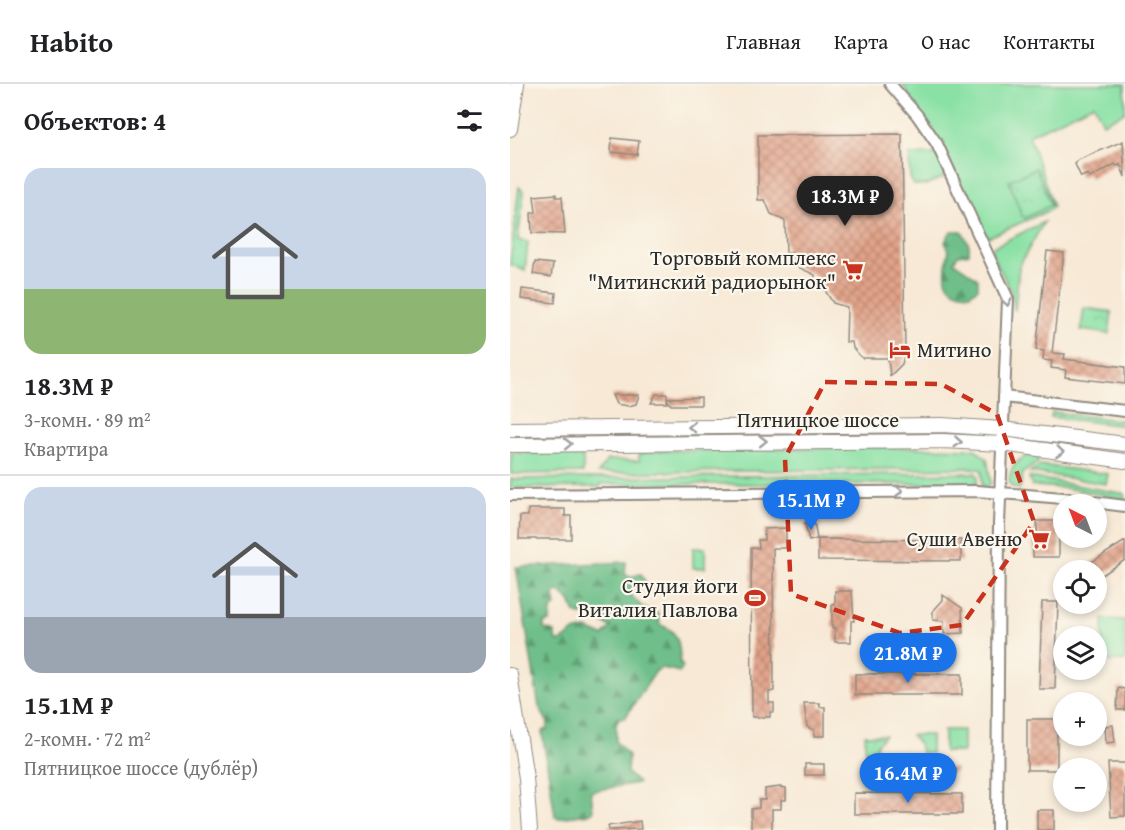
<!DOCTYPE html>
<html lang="ru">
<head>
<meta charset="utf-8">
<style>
	:root { --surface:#fff; --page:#f6f6f6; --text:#202124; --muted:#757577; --line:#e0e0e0; --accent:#1a73e8 }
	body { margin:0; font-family:"Gentium Book Plus",serif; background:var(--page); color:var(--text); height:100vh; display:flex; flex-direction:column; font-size:22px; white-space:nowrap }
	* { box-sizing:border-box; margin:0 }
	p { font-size:20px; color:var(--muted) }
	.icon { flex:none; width:33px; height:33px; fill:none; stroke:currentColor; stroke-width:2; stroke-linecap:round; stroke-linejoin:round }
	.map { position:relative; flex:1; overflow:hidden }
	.side { display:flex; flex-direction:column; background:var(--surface); width:510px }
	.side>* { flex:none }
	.needle { width:39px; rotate:318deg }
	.fabs { position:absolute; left:543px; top:410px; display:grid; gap:12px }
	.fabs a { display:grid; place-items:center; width:54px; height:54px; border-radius:50%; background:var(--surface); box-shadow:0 3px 9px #0003; font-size:30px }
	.price { position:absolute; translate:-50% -51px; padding:0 14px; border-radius:21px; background:var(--accent); color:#fff; font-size:20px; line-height:39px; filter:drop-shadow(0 2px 3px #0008) }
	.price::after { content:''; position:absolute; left:50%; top:36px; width:18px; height:14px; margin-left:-9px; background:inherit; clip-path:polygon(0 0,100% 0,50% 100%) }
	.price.current { background:#222; color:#fff }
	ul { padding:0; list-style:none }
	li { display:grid; align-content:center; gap:12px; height:318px; padding:0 24px }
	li+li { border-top:2px solid var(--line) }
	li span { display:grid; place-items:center; height:186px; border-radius:18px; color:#555 }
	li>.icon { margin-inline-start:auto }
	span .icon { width:108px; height:108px; fill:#fffc; stroke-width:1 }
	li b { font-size:26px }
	h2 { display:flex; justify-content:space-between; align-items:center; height:72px; padding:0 24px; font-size:26px }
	header { display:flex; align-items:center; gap:36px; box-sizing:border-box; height:84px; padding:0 30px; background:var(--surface); border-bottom:2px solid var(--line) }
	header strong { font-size:28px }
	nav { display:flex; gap:33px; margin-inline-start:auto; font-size:21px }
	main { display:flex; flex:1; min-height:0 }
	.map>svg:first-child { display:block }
	.grass { fill:#8ae1a5; stroke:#5a8668; stroke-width:1.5 }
	.forest { fill:url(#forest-firs); stroke:#4d755a; stroke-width:1.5; fill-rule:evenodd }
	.park { fill:url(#park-crowns); stroke:#5a8668; stroke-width:1.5 }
	.building { fill:url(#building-cross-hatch) }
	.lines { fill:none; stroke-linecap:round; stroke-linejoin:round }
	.minor-casing { stroke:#918a80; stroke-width:14 }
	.major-casing { stroke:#918a80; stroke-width:16 }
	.minor { stroke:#fff; stroke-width:10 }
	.major { stroke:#fff; stroke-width:14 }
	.oneway { stroke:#a0a0a0 }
	.marked { fill:none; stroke:#c8321e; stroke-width:4.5; stroke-dasharray:12 8; stroke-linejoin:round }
	.labels { text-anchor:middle; stroke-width:4.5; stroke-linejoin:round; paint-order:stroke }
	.poi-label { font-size:21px; fill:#2b2b2b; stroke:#fbf7ec; text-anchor:end }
	.street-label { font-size:21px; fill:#2b2b2b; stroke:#fbf7ec }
</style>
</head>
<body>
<header>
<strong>Habito</strong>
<nav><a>Главная</a><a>Карта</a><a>О нас</a><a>Контакты</a></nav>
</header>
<main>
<section class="side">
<h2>Объектов: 4<svg class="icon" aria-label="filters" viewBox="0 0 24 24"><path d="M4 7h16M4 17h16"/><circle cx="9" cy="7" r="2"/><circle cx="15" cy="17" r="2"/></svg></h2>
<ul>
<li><span style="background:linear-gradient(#c9d6e8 65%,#8fb573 0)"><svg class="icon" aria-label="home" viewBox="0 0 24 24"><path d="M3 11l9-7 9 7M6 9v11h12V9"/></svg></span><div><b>18.3M ₽</b><p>3-комн. · 89 m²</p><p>Квартира</p></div></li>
<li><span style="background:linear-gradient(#c9d6e8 70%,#9aa5b1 0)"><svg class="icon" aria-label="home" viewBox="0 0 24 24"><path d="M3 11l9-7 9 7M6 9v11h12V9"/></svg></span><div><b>15.1M ₽</b><p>2-комн. · 72 m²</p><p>Пятницкое шоссе (дублёр)</p></div></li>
</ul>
</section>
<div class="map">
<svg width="615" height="746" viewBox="0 0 615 746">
	<defs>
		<pattern id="forest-firs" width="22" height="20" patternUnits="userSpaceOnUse" patternTransform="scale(1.5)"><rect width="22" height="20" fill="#6fbf8a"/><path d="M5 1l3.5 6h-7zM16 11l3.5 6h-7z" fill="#5b9b71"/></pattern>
		<pattern id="park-crowns" width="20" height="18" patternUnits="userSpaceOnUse" patternTransform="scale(1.5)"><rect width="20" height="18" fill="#8ae1a5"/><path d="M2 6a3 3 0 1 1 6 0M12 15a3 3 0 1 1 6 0" fill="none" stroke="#77c18e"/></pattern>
		<pattern id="building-cross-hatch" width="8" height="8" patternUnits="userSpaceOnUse" patternTransform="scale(1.5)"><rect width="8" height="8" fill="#e2a389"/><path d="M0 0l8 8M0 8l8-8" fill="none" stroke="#b78570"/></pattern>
	</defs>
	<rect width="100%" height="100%" fill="#fbf7ec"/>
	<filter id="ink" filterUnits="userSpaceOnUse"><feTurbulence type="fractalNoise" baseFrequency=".0167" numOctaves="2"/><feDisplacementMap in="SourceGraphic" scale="12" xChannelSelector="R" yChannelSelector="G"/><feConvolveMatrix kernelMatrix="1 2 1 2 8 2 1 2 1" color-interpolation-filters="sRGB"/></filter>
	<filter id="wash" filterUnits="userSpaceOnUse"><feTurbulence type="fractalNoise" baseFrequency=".008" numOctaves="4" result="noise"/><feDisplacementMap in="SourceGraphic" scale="24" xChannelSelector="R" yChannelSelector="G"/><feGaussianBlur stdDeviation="1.35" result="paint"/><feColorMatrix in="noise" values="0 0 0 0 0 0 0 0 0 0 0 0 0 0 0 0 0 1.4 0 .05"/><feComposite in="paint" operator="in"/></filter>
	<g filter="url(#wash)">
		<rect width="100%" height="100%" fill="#f7e9d5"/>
		<path class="grass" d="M392,0H615V28L593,39L584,20L519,51L543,122L540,126L476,154L436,69Z
			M425,70L428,71L435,86V93L415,101H404L400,94L399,71Z
			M9,103L14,108L8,156L18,158L15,187L0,180Z
			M534,138L509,182L505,227L501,207L483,172L481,164Z
			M542,328L615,337V342L541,333Z
			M369,363L465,365L477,375L481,399L478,402L472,403V386L464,384L88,389L97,376L129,377V370L149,367Z
			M1,369L69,370L73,374V389L1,390Z
			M517,372H528V378L513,389L510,405L502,403L499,398C500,385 505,377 517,372Z
			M530,381L598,390L596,400L520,388Z
			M465,389L468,392L467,400H91L90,403L0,404L1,395Z
			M519,393L615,410V415L556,404L522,402Z
			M593,535L615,536V577H593Z"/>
		<path class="forest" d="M441,147H452L459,161V169L448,171L444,178L468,195V204L460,210C428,209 435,185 439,166L435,158Z
			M116,478L115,490L120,493L131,490L137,501L120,504V510L132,523L148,530L150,541C169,546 170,562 170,578L173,583L170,588L152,584L146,587L115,634H109L106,640V658L118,671L117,689L128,699L81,707L83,727L79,730L48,734L45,732L32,647L37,645L38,639L29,623L6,483ZM48,507L60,517L65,529L70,531L82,529L91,538L101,543L93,552L77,545L63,548L50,558L45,555V548L34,545V539L40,538L41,526L46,522L44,511Z"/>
		<path class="park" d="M526,84L541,121L515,134L512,132L499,97Z
			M574,224L602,228L599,250L571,246Z
			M183,464H195V484H183Z
			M434,646H453V668H434Z
			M355,651H375L367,660L365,668H355Z
			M401,651H421V669H411L409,660Z"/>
		<g id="blocks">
			<path class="building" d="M392,50L395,268L392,280L380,292L378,274H352L343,264L342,258H336L337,223L323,219L313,203H305V191L288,183L282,169H276L275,137L261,130L255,116H248V51Z
				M102,54L129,57L127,71L101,68Z
				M613,57L615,93L610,81L606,82L605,80L580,94L578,90L571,93L565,80L568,76Z
				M46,110V113H52L55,150L22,149L21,129L26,128L24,112Z
				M537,167L554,169L542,269L555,270L554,275L615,283V300L555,293L556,286L541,284L542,277L533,276L534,267L526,266Z
				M25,178L43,180L41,193L23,190Z
				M12,205L46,209L45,219L11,215Z
				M146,310H157V314L191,313V321H161L157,315V319H141Z
				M102,311H129L126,320L118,322L106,320Z
				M18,425H55V432H61V455H9L10,432H18Z
				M304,437L307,455L299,457L295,439Z
				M527,437H546V447H549V473H523V447H527Z
				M276,444V464H263L264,607L259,608V619H264V628H260V633H242L241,464H249L248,456H254V445Z
				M308,455L451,456V477L308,476Z
				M615,457V476L586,495V486H569Z
				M325,507H342L344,537H341V558H325V544H322V521H325Z
				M433,511L452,524L453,549L434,550V537L423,536V527L433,516Z
				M532,518H548L545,605H529Z
				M345,590H452V611H345Z
				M608,604L615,605V626H607Z
				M294,619H310V623H315V652H304V646L297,643Z
				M517,635H547V686H517Z
				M603,641L605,658L596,659L595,642Z
				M598,679H615V732L601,733Z
				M295,680H314V691H295Z
				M424,683L446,684V689H424Z
				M270,703L276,704V716H271V725H262V746H241V725L249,724V716H255V705Z
				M344,709L452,710V730H344Z
				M527,726H544V746H527Z
				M130,737L131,745L99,746L98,742Z"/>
		</g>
	</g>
	<g filter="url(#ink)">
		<use href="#blocks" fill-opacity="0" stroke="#918a80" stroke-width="1.5"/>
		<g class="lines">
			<defs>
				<path id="minor" d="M380,0L407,31L427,60L498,215L489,440L487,746
					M494,313L615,327
					M0,411L467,407L553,414L615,422"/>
				<path id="major" d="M0,45L7,0
					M0,345L432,341L492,345L615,360
					M0,361L433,357L492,360L615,377
					M0,591L16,694L20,746"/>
			</defs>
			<use href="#minor" class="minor-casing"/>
			<use href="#major" class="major-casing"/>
			<use href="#minor" class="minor"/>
			<use href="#major" class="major"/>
		</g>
		<defs><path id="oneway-chevron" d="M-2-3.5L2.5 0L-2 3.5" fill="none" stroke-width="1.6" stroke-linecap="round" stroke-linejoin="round" transform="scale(1.5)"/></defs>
		<g class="oneway">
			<use href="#oneway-chevron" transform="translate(497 218) rotate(80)"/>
			<use href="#oneway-chevron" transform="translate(182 343) rotate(179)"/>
			<use href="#oneway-chevron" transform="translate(253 357) rotate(-1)"/>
			<use href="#oneway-chevron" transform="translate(448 358) rotate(4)"/>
			<use href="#oneway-chevron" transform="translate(58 360) rotate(-1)"/>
			<use href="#oneway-chevron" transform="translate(550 368) rotate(7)"/>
			<use href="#oneway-chevron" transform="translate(389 407)"/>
		</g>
	</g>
	<path class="marked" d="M315,298L431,300L487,330L524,438L452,541L390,549L281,510L275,374Z"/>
	<defs>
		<symbol id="supermarket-bare" viewBox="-9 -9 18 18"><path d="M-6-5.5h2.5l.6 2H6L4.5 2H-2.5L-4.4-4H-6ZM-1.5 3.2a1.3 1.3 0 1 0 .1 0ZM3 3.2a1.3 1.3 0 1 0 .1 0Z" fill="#c8321e" stroke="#fbf7ec" stroke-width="2.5" paint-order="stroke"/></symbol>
		<symbol id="hotel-bare" viewBox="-9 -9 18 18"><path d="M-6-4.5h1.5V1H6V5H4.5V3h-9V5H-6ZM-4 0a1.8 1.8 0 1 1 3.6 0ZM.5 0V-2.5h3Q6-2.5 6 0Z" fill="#c8321e" stroke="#fbf7ec" stroke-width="2.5" paint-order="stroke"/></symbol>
		<symbol id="stadium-bare" viewBox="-9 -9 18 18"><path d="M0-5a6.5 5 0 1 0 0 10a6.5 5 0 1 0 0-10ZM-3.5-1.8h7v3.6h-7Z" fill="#c8321e" stroke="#fbf7ec" stroke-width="2.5" paint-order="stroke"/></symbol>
	</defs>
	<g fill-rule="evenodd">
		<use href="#supermarket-bare" x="328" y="171" width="30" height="30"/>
		<use href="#hotel-bare" x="375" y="251" width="30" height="30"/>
		<use href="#supermarket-bare" x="514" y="440" width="30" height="30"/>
		<use href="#stadium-bare" x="230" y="499" width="30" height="30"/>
	</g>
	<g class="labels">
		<g class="poi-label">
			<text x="326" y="181">Торговый комплекс<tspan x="326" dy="24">"Митинский радиорынок"</tspan></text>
			<text x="407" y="273" text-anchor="start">Митино</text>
			<text x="512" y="462">Суши Авеню</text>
			<text x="228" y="509">Студия йоги<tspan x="228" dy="24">Виталия Павлова</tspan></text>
		</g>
		<g class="street-label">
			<text x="308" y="343">Пятницкое шоссе</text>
		</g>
	</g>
</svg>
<div class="fabs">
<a><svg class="needle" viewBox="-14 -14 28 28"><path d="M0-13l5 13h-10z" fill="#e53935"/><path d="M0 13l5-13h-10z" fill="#757577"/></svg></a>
<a><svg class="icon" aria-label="locate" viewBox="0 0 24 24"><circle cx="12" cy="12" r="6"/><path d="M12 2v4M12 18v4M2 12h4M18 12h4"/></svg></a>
<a><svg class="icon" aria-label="layers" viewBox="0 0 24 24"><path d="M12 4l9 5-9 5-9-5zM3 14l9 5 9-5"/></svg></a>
<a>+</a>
<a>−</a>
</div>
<b class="price current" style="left:335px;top:143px">18.3M ₽</b>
<b class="price" style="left:301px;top:447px">15.1M ₽</b>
<b class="price" style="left:398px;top:600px">21.8M ₽</b>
<b class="price" style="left:398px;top:720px">16.4M ₽</b>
</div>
</main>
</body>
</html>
